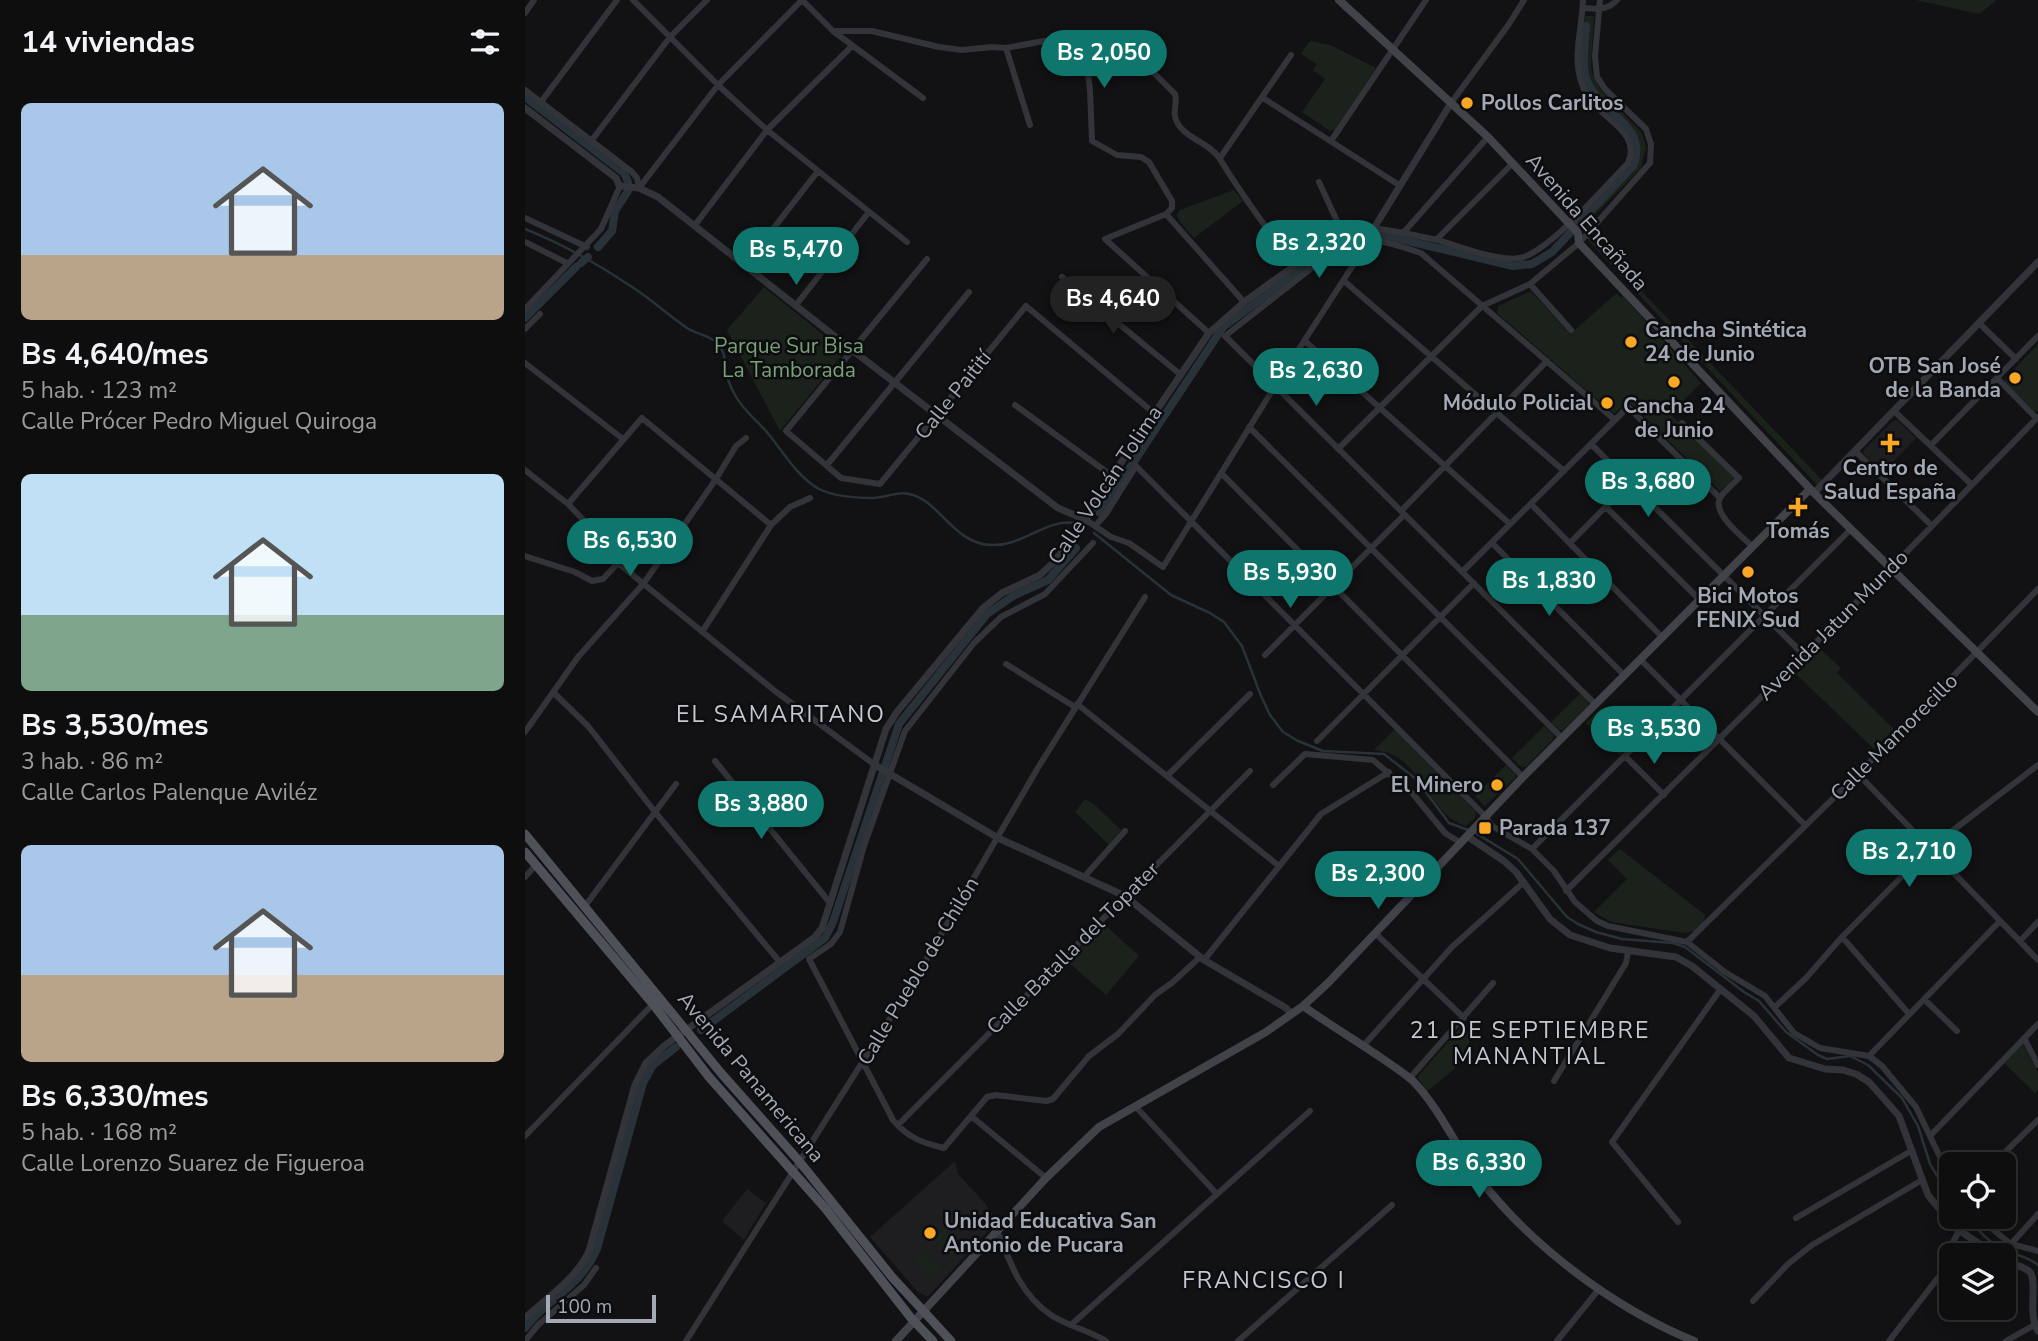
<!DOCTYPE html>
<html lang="es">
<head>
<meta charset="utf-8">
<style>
	:root { --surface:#0e0e0f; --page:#1c1c1d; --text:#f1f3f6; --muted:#9b9c9e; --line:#2e2e2f; --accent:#0f766e }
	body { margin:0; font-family:"Nunito Sans",sans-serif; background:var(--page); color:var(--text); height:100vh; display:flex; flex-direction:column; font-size:26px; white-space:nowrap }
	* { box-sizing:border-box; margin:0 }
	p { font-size:23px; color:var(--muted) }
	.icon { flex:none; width:38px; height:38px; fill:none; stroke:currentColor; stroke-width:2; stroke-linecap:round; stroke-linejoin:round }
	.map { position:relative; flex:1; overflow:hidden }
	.side { display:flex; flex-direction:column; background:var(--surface); width:525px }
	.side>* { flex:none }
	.buttons { position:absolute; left:1414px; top:1152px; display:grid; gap:14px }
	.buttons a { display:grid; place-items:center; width:77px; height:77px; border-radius:10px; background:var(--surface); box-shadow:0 4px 18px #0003,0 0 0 2px var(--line); font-size:35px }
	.scale { position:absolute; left:21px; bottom:18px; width:110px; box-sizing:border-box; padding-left:7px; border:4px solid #a3aab5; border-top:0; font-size:19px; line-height:24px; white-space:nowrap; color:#a3aab5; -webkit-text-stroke:5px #0d0d0f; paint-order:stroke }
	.price { position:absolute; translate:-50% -60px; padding:0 16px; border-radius:24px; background:var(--accent); color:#fff; font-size:23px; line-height:46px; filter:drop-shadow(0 2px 4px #0008) }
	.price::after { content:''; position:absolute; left:50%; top:42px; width:21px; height:16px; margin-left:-10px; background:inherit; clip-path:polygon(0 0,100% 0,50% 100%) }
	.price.current { background:#222; color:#fff }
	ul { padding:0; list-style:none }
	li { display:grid; align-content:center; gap:14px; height:371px; padding:0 21px }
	li span { display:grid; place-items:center; height:217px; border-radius:10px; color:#555 }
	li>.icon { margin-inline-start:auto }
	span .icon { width:126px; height:126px; fill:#fffc; stroke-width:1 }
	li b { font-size:30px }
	h2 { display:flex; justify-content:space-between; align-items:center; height:84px; padding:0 21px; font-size:30px }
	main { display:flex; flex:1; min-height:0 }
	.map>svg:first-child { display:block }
	.built { fill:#1e1e21 }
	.green { fill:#1a221b }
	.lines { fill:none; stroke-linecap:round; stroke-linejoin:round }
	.stream { stroke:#283238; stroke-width:2.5 }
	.canal { stroke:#283238; stroke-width:8 }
	.minor { stroke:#333439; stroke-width:6 }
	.tertiary { stroke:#333439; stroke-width:7 }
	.secondary { stroke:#414349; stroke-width:8 }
	.primary { stroke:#4f5158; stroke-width:9 }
	.poi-dot { fill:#faa724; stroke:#0d0d0f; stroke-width:2.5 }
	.labels { text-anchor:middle; stroke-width:5; stroke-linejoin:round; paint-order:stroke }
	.poi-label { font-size:21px; font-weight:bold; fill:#a3aab5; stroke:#0d0d0f; text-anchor:start }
	.street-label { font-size:21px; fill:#a3aab5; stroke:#0d0d0f }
	.park-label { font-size:21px; fill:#79a179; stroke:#0d0d0f }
	.neighbourhood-label { font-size:23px; letter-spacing:2px; fill:#c4c8d1; stroke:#0d0d0f }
</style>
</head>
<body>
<main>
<section class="side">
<h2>14 viviendas<svg class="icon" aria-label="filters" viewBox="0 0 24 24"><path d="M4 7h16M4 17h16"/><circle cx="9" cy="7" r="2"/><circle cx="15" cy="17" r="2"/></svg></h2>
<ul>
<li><span style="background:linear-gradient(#a9c7e8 70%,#b9a48a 0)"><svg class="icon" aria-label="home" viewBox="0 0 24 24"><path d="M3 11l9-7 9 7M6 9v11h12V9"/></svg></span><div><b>Bs 4,640/mes</b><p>5 hab. · 123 m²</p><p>Calle Prócer Pedro Miguel Quiroga</p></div></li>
<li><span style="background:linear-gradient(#bfe0f5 65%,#7fa58c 0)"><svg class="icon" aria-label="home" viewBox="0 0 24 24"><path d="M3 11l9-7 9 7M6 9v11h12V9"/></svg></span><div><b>Bs 3,530/mes</b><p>3 hab. · 86 m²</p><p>Calle Carlos Palenque Aviléz</p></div></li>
<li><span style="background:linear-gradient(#a9c7e8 60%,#b9a48a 0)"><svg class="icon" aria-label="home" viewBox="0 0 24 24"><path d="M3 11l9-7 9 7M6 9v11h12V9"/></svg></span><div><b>Bs 6,330/mes</b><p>5 hab. · 168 m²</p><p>Calle Lorenzo Suarez de Figueroa</p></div></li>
</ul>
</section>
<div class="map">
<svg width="1513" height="1341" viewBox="0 0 1513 1341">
	<rect width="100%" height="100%" fill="#121214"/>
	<path class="built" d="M1368,421L1372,420L1391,438L1358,473L1339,455L1338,451Z
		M430,1161L433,1174L459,1202L472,1221L403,1297L392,1291L345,1237Z
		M222,1189L241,1203L219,1240L197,1221Z"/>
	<path class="green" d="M1391,0H1472L1454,14Z
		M1060,16H1069L1066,65L1068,76L1076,90L1117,133L1121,147L1116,168L1056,229L1050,223C1064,208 1102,176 1108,159C1118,129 1069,107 1059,80C1052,60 1057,37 1060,16Z
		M785,41L805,45L851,68L810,130L805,131L777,112L800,79L788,70L792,64L776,54Z
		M709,190L718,201L669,238L655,222L652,215L655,210Z
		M1063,235L1297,480L1292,485L1060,237Z
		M239,287L316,349L318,354L255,431L202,330Z
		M1006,291L1045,334L1092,293L1096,298L1098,296L1176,383L1145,414L1210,477L1195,491L1103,401L1089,414L972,313L973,306Z
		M1513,344V411L1509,412L1480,383L1481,378Z
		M1295,649L1316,668L1312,673L1369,729L1349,749L1271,674Z
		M1055,694L1063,702V706L1038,730H1034L1026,722Z
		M1075,709L1109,741L1095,755L1061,723Z
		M1019,726L1029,735L1028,739L1001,767L995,766L987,758Z
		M870,729L951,812L950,818L941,826C905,815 899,768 866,754C861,752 855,751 849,750Z
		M981,765L990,774L991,777L960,806L950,796Z
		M560,799L570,805L596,830L584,845L550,812Z
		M1095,849L1180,915L1179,922L1169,931L1160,933L1086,922L1069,912L1102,879L1083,860Z
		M579,924L614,956L581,995L542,961Z
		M938,1025L945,1033C945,1061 922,1076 902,1091L892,1077Z
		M1498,1044L1513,1072V1090L1510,1093L1479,1063Z
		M419,1228L438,1248L427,1259L408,1240Z
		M398,1249L418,1269L406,1280L387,1260Z"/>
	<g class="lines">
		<path class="stream" d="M0,229C37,244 73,264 107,287C126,299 143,315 162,328C173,335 191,336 197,350C200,355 200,364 201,370C202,378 206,388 210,395C218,410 230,419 241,431C257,450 272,477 294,489C307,496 332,498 346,498C360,498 374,490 388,495C416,504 430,544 466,545C497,547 521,518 551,523
			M569,533L646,595L685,613L699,622L717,646L736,696L745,715L758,732L773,741L798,751L859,754L891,779L924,823L943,830
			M949,832L993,859L1042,917L1053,924L1071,932L1097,939L1148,943L1160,947L1219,992L1234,1001L1261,1032L1293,1055L1302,1059L1325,1056L1343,1065L1377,1098L1393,1126L1405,1164L1426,1199
			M1441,1216C1452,1229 1465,1244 1481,1251C1492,1255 1504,1257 1513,1265"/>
		<path class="canal" d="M0,97L99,173L103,182V191L90,211L87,231L73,247
			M56,263L63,257
			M0,318L51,267
			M575,513L698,327L822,235L862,236L988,266L1007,264L1027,252L1108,166C1126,123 1069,112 1060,75C1057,60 1060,41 1061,26
			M176,1030L300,938L308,922L374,724L462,614L488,596L523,580L551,548
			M0,1328C25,1296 54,1289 72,1249L118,1083L128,1065L151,1047"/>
		<path class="minor" d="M108,0L193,85L242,130L382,242
			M277,0L308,31L398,98
			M1058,8C1071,9 1082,11 1092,0
			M0,13L9,0
			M308,31H347L414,47L437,50L467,47L481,48L519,41H559L579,46L615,59L650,94C653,103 647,111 651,120C658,138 686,143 695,159C717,196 744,231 769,266
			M559,41L565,90L567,141L592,155L616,157L624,162L647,201V208L641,214L719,302
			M481,48L505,125
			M0,90L107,172L112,178L114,188
			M738,98L874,185
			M16,102L92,0
			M926,103L984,24L999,0
			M67,140L145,37L182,0
			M806,141L901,0
			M695,158L766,55
			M794,182L817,232
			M114,188L193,85L277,0
			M641,214L580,239L684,333
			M0,218L62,247
			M170,225L242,130L327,46
			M849,228C870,231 891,235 912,240C934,246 973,262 995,258C1023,253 1081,185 1103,163C1117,131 1075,119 1062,95C1044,64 1057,33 1058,0
			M879,232L963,137
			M911,240L988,163
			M0,242L42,263
			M402,259L261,431L316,478L355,484L501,306L629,413
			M220,265L293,171
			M537,277L656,375
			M819,281L1039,471
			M1005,284L1046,330
			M271,305L344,212
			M0,309L76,229L95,186
			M1454,323L1491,359
			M0,329L15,314
			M780,341L985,524
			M0,363L98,439
			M1472,378L1511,418
			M490,405L587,476
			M1369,411L1446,484
			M1157,423L1214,478C1208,484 1199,491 1195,498C1187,513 1217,537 1227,546
			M724,427L1037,738
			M1066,444L1279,655
			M1406,445L1513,336
			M813,449L957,306L1005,284L1054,243L1125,163L1126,144L1121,129L1080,89L1072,77L1070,56L1075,0
			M1330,451L1406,525
			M302,465L444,292
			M0,470L43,504L66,528L93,563L250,691L350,765
			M696,473L998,777
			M43,504L117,418L246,525
			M1006,504L1137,637
			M1081,507L1174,599
			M876,511L1022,361
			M561,520L586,537L604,543L638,567L750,386L845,239
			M570,526L581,514L611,466L960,816L967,826L1007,849L1029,871L1050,902L1072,921L1083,926L1162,942L1200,972L1240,996L1269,1033L1295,1048L1344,1056L1357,1066L1391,1107L1426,1180
			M568,543L520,594L476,617L449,643L380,731L339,846L315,932L306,944L284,959L368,1120C383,1138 398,1143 419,1148L462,1097L471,1095L521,1101L528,1099L564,1056L593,1034L630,995L648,982L675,957
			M967,543L1099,675
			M1045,543L1105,482
			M0,556L50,572L67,581L78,579L93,563
			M937,572L1103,407L1195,498
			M177,632L246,525L265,507L285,498
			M740,655L879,515
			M1115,659L1280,825
			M481,664L550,707
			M28,692L63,726L130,812L254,961
			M552,704L754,866
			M1070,704L700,336L820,242C852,238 866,243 896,253L1090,420
			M0,732L53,657L119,583L191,479L211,446L221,438
			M792,741L949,583
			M1100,756L1139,795
			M190,761L305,903
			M1333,774L1513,960
			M642,776L725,694
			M748,785L780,754L848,760L888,794L920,833L936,843
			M1007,849L1326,529
			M0,877L11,865
			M559,877L600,831
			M1041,891L1365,569L1513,417
			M60,906L151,784
			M851,934L939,1018
			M1317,937L1384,1014
			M1495,941L1513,922
			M1162,942L1333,774L1513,589
			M679,960L796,814L864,772
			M1399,999L1432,1031
			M1250,1007L1281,978L1317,937L1405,848L1513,765
			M1499,1038L1513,1065
			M838,1046L927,947L999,882
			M1344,1056L1475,921
			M885,1078L968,983
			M1029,1081L1101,963L1103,952
			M610,1106L691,1193
			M446,1116L521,1178
			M373,1125L725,771
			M0,1136L128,1004
			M1405,1136L1513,1024
			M1468,1164L1513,1120
			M1451,1216L1486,1244L1513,1251
			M1271,1218L1386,1151
			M1153,1222L1087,1142L1195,990
			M473,1232C485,1263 496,1295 526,1315C540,1325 563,1330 581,1341
			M1486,1244L1513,1214
			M1432,1255L1433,1253L1428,1242L1434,1231
			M1228,1301L1263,1264L1287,1245L1397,1180
			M547,1324L785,1111
			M0,1341L13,1325L59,1285L71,1268
			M161,1341L390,979L514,766L620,597
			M713,1341L867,1205
			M1032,1341L1074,1289
			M1364,1341L1426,1261
			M1481,1341L1509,1325"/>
		<path class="tertiary" d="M0,108L91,178L94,185
			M95,186L114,188L133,197L327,350L533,508L561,520
			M1289,493L1513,262
			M350,765L473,838L600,896L679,960L761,1008L767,1014
			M942,836L979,861L991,872L1025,919L1045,935L1085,948L1151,957L1167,966L1229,1016L1264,1058L1300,1069L1318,1070L1331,1074L1344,1082L1374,1116L1403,1195L1429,1227L1471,1255
			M1479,1260C1487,1264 1498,1266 1505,1272C1513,1283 1502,1314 1513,1331
			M0,1318C22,1298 51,1279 64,1251L110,1085L121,1063L139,1046L290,937L297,928L361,729L372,712L458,608L477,593L515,575L529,562L561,520L587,476L684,333L719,302L812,235L849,228L926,103"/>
		<path class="secondary" d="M814,0L963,137L1053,233L1054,243L1289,493L1513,712
			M778,1006C804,1024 831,1041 858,1059C868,1066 879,1073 888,1081C915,1109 931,1147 954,1178C1007,1247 1089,1308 1169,1341
			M371,1341L521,1178L574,1127L741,1032L778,1006L803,983L998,777L1285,489"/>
		<path class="primary" d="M0,834L196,1073L274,1161L367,1277L426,1341
			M0,852L128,1004L184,1077L300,1208L386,1318L408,1341"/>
	</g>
	<g class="poi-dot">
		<circle cx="942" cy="103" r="7"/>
		<circle cx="1106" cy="342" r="7"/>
		<circle cx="1490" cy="378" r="7"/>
		<circle cx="1149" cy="382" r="7"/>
		<circle cx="1082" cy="403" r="7"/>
		<path d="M1361.5 432.5h7v7h7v7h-7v7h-7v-7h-7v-7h7z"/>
		<path d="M1269.5 496.5h7v7h7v7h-7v7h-7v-7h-7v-7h7z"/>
		<circle cx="1223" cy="572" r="7"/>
		<circle cx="972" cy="785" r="7"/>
		<rect x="953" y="821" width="14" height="14" rx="3.5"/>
		<circle cx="405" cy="1233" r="7"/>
	</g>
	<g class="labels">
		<g class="poi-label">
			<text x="956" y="110">Pollos Carlitos</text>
			<text x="1120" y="337">Cancha Sintética<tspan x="1120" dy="24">24 de Junio</tspan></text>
			<text x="1476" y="373" text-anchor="end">OTB San José<tspan x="1476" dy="24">de la Banda</tspan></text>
			<text x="1068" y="410" text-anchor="end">Módulo Policial</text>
			<text x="1149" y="413" text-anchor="middle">Cancha 24<tspan x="1149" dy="24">de Junio</tspan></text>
			<text x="1365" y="475" text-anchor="middle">Centro de<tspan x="1365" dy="24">Salud España</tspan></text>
			<text x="1273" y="538" text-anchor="middle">Tomás</text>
			<text x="1223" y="603" text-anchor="middle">Bici Motos<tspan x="1223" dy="24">FENIX Sud</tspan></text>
			<text x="958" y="792" text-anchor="end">El Minero</text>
			<text x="974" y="835">Parada 137</text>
			<text x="419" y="1228">Unidad Educativa San<tspan x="419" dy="24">Antonio de Pucara</tspan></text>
		</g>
		<g class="street-label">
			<text transform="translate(1062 222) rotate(49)" y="7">Avenida Encañada</text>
			<text transform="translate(428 395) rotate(-51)" y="7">Calle Paitití</text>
			<text transform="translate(580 485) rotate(-56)" y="7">Calle Volcán Tolima</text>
			<text transform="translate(1308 625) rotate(-45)" y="7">Avenida Jatun Mundo</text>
			<text transform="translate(1369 737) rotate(-45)" y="7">Calle Mamorecillo</text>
			<text transform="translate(548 948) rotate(-45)" y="7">Calle Batalla del Topater</text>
			<text transform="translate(393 971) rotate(-59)" y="7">Calle Pueblo de Chilón</text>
			<text transform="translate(226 1077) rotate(50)" y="7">Avenida Panamericana</text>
		</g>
		<g class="park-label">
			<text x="264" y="353">Parque Sur Bisa<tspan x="264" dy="24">La Tamborada</tspan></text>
		</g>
		<g class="neighbourhood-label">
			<text x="256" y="722">EL SAMARITANO</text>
			<text x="1005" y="1038">21 DE SEPTIEMBRE<tspan x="1005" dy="26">MANANTIAL</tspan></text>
			<text x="739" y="1288">FRANCISCO I</text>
		</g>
	</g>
</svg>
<div class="buttons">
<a><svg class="icon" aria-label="locate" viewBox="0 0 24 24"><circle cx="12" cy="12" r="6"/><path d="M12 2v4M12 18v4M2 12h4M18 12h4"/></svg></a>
<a><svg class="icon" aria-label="layers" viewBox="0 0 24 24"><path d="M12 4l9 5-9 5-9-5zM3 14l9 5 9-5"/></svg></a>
</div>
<div class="scale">100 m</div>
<b class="price" style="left:579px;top:90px">Bs 2,050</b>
<b class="price" style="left:794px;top:280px">Bs 2,320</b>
<b class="price" style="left:271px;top:287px">Bs 5,470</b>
<b class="price current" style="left:588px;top:336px">Bs 4,640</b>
<b class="price" style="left:791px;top:408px">Bs 2,630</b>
<b class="price" style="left:1123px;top:519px">Bs 3,680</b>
<b class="price" style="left:105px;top:578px">Bs 6,530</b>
<b class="price" style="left:765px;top:610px">Bs 5,930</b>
<b class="price" style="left:1024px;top:618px">Bs 1,830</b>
<b class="price" style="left:1129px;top:766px">Bs 3,530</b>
<b class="price" style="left:236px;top:841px">Bs 3,880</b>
<b class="price" style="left:1384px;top:889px">Bs 2,710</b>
<b class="price" style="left:853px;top:911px">Bs 2,300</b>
<b class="price" style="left:954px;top:1200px">Bs 6,330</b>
</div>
</main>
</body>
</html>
